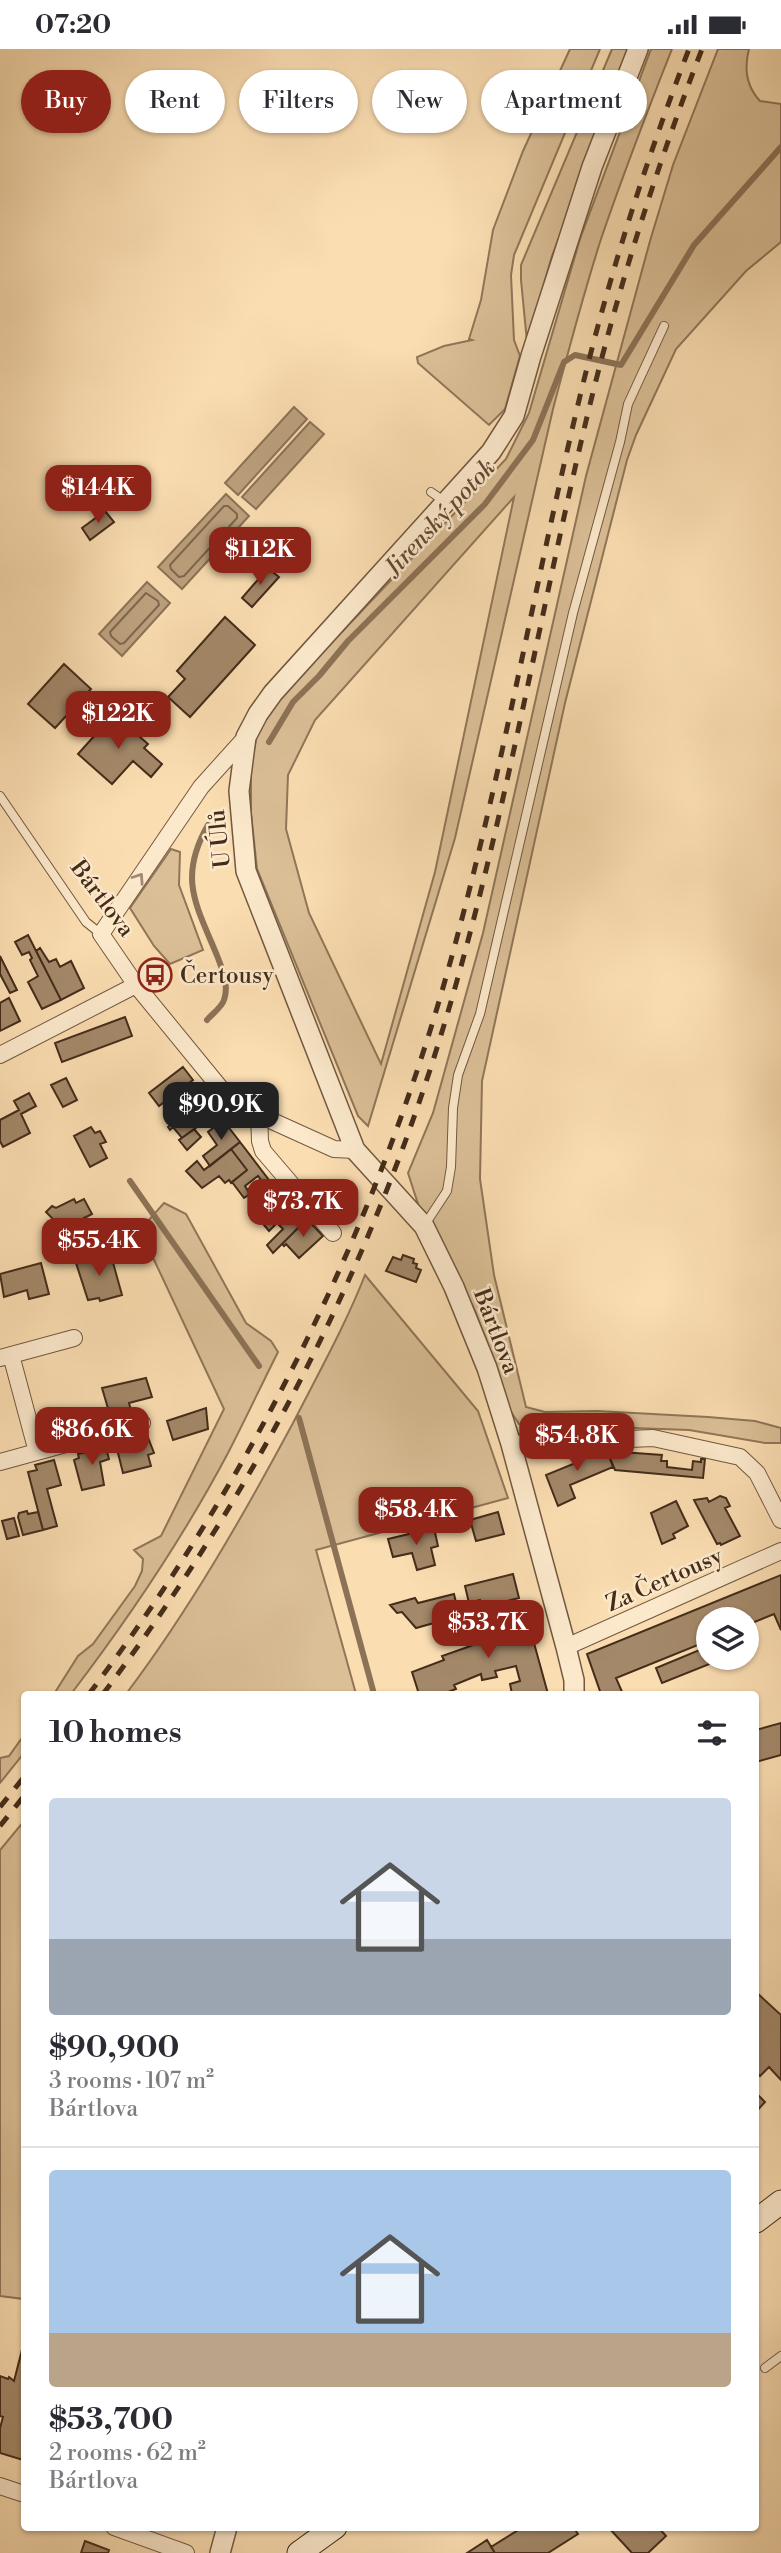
<!DOCTYPE html>
<html lang="en">
<head>
<meta charset="utf-8">
<style>
	:root { --surface:#fff; --page:#f7f7f7; --text:#2b2b33; --muted:#7c7c81; --line:#e1e1e2; --accent:#8f2418 }
	body { margin:0; font-family:"Libre Bodoni",serif; background:var(--page); color:var(--text); height:100vh; display:flex; flex-direction:column; font-size:26px; white-space:nowrap }
	* { box-sizing:border-box; margin:0 }
	p { font-size:23px; color:var(--muted) }
	.icon { flex:none; width:38px; height:38px; fill:none; stroke:currentColor; stroke-width:2; stroke-linecap:round; stroke-linejoin:round }
	.map { position:relative; flex:1; overflow:hidden }
	.side { position:absolute; left:21px; top:1642px; width:738px; height:840px; display:flex; flex-direction:column; background:var(--surface); border-radius:7px; box-shadow:0 2px 5px #0004 }
	.side>* { flex:none }
	.top-card { position:absolute; left:21px; top:21px; width:740px; height:63px; display:flex; gap:14px }
	.buttons { position:absolute; left:696px; top:1558px; display:grid; gap:14px }
	.buttons a { display:grid; place-items:center; width:63px; height:63px; border-radius:50%; background:var(--surface); box-shadow:0 2px 5px #0004; font-size:35px }
	.price { position:absolute; translate:-50% -60px; padding:0 16px; border-radius:14px; background:var(--accent); color:#fff; font-size:23px; line-height:46px; filter:drop-shadow(0 2px 4px #0008) }
	.price::after { content:''; position:absolute; left:50%; top:42px; width:21px; height:16px; margin-left:-10px; background:inherit; clip-path:polygon(0 0,100% 0,50% 100%) }
	.price.selected { background:#222; color:#fff }
	ul { padding:0; list-style:none }
	li { display:grid; align-content:center; gap:14px; height:371px; padding:0 28px }
	li+li { border-top:2px solid var(--line) }
	li span { display:grid; place-items:center; height:217px; border-radius:7px; color:#555 }
	li>.icon { margin-inline-start:auto }
	span .icon { width:126px; height:126px; fill:#fffc; stroke-width:1 }
	li b { font-size:30px }
	h2 { display:flex; justify-content:space-between; align-items:center; height:84px; padding:0 28px; font-size:30px }
	.tag { padding:0 24px; border-radius:32px; background:var(--surface); box-shadow:0 2px 5px #0004; font-size:24px; line-height:63px }
	.tag.selected { background:var(--accent); color:#fff }
	.status { display:flex; justify-content:space-between; align-items:center; height:49px; padding:0 35px; background:var(--surface); direction:ltr }
	.status svg { height:19px; fill:currentColor }
	.map>svg:first-child { display:block }
	.green { fill:#dbbf97; stroke:#907658; stroke-width:2; fill-rule:evenodd }
	.water { fill:#bca17e; stroke:#8c7256; stroke-width:2 }
	.lines { fill:none; stroke-linecap:round; stroke-linejoin:round }
	.shore { stroke:#80664c; stroke-width:2 }
	.stream { stroke:#8c7256; stroke-width:6 }
	.building { fill:#a38869; stroke:#442c1a; stroke-width:2 }
	.service-casing { stroke:#725840; stroke-width:10 }
	.minor-casing { stroke:#725840; stroke-width:18 }
	.tertiary-casing { stroke:#725840; stroke-width:22 }
	.secondary-casing { stroke:#442c1a; stroke-width:25 }
	.service { stroke:#fce9cc; stroke-width:8 }
	.minor { stroke:#fce9cc; stroke-width:16 }
	.tertiary { stroke:#fce9cc; stroke-width:19 }
	.secondary { stroke:#fce9cc; stroke-width:23 }
	.rail { stroke:#442c1a; stroke-width:5; stroke-dasharray:12 12; stroke-linecap:butt }
	.oneway { stroke:#a08a73 }
	.labels { text-anchor:middle; stroke-width:5; stroke-linejoin:round; paint-order:stroke }
	.street-label { font-size:23px; fill:#442c1a; stroke:#fce9cc }
	.poi-label { font-size:23px; fill:#442c1a; stroke:#fce9cc; text-anchor:start }
	.water-label { font-size:24px; font-style:italic; fill:#624933; stroke:#fce9cc }
</style>
</head>
<body>
<div class="status"><b>07:20</b><svg viewBox="0 0 49 12"><path d="M0 12V9h3v3zM5 12V6h3v6zM10 12V3h3v9zM15 12V0h3v12zM26 1h20v11H26zM47 4h2v5h-2z"/></svg></div>
<div class="map">
<svg width="781" height="2504" viewBox="0 0 781 2504">
	<rect width="100%" height="100%" fill="#faddb1"/>
	<filter id="stains"><feTurbulence type="fractalNoise" baseFrequency=".00286" numOctaves="4"/><feColorMatrix values="0 0 0 0 .2 0 0 0 0 .09 0 0 0 0 .02 0 0 0 .5 -.17"/></filter>
	<radialGradient id="worn" r=".72"><stop offset=".6" stop-color="#630" stop-opacity="0"/><stop offset="1" stop-color="#630" stop-opacity=".3"/></radialGradient>
	<path class="green" d="M570,0H600L514,206L511,226L514,291L520,307L505,360L489,376L418,314L417,308L444,297L472,291L469,290L481,251L493,181L523,102Z
		M612,0H633L552,207L527,293L521,231V216Z
		M651,0H672C647,63 623,126 601,190C583,246 568,303 553,360L455,789L368,1077L358,1067L257,820L251,764V717L258,680L282,646L506,410L529,364L580,190ZM514,448L435,823L381,1015L309,864L286,780L288,726L315,671Z
		M718,0H749C744,19 746,37 760,52L781,55V193L746,222L676,300L636,386L627,411L565,654L482,1032L480,1130L494,1226L526,1358L545,1363L597,1362L708,1368L755,1372L781,1379V1394H765L689,1381L519,1375L506,1355L496,1317L475,1262L447,1204L421,1164L408,1124L433,1064L483,884L586,427L650,192L673,116Z
		M171,800L180,803L179,836L203,901L170,915L154,897L130,859Z
		M164,1154L186,1165L246,1274L271,1292L278,1303C261,1337 245,1371 228,1404C183,1489 129,1569 71,1645H54L78,1607L93,1595L135,1537L142,1522L143,1510L134,1501L161,1487L224,1360L140,1181Z
		M365,1226L478,1362L508,1449L316,1501L356,1645H126C190,1560 243,1467 293,1374C318,1325 345,1277 365,1226Z
		M24,1686V1704L0,1734V1709L9,1707Z
		M24,1772V2250L0,2247V1801Z"/>
	<path class="water" d="M294,358L307,370L238,446L225,434Z
		M310,373L324,385L256,460L242,448Z
		M226,445L249,467L182,540L158,518Z
		M147,533L170,554L122,607L99,585Z"/>
	<g class="lines">
		<path class="shore" d="M224,457H228L237,465V469L184,527L179,528L171,520L170,516Z
			M146,544L158,552L159,556L124,594L120,595L111,587L110,583Z"/>
		<path class="stream" d="M269,693L293,653L319,627L348,592L485,455L533,391L564,313L575,306L621,316L694,196L781,98
			M207,971C212,965 222,958 224,951C229,937 223,922 218,909C197,857 177,830 208,776
			M130,1132L259,1317
			M299,1369L374,1645"/>
	</g>
	<path class="building" d="M105,462L114,473L90,491L82,479Z
		M268,519L279,528L252,558L242,549Z
		M225,568L255,596L190,668L168,648L185,630L177,622Z
		M64,615L91,640L55,679L28,655Z
		M114,665L148,695L144,699L162,715L151,728L133,712L112,735L78,705Z
		M28,886L61,951L42,960L28,933L38,927L30,911L32,909L29,903L22,906L15,893Z
		M40,899L49,913L56,910L60,918L71,912L84,939L61,951L36,902Z
		M0,907L17,941L10,944L0,925Z
		M9,949L20,972L0,982V954Z
		M125,968L132,987L62,1013L55,994Z
		M183,1018L193,1031L159,1057L149,1044Z
		M66,1029L77,1051L63,1058L51,1036Z
		M29,1044L36,1057L21,1065L30,1084L3,1098L0,1092V1071L19,1061L14,1052Z
		M207,1049L218,1063L182,1089L173,1078L170,1081L168,1078Z
		M223,1071L240,1093L210,1117L203,1107L217,1096L208,1083Z
		M91,1078L95,1084L100,1082L106,1093L100,1095L107,1109L90,1118L74,1087Z
		M194,1080L201,1088L187,1101L179,1091Z
		M240,1093L269,1131L264,1135L258,1127L245,1137L250,1145L244,1149L232,1133L247,1121L231,1100Z
		M231,1100L247,1121L231,1134L229,1131L225,1134L219,1127L202,1139L186,1122L197,1112L204,1121Z
		M270,1131L307,1170L273,1204L267,1196L283,1180L277,1174L269,1182L264,1176L272,1168L250,1145Z
		M74,1150L76,1154L84,1150L92,1165L84,1169L86,1173L61,1186L52,1169L46,1163L52,1157L56,1159Z
		M307,1170L323,1187L299,1209L286,1195L284,1197L282,1195Z
		M95,1205L98,1214L112,1210L122,1246L100,1252L99,1249L88,1251L75,1211Z
		M403,1206L414,1210L413,1214L417,1215L416,1219L421,1221L416,1233L386,1222L393,1208L401,1211Z
		M41,1214L49,1245L29,1250L27,1241L4,1248L0,1225Z
		M146,1329L152,1348L129,1354L131,1361L110,1366L102,1339Z
		M206,1359L208,1380L173,1391L167,1372Z
		M147,1386L154,1404L148,1406L151,1417L123,1424L116,1396L143,1389V1387Z
		M104,1392L109,1410L100,1413L104,1436L82,1441L74,1411L79,1409L78,1405L95,1401L94,1395Z
		M562,1399L586,1403L594,1400L596,1406L607,1402L613,1418L570,1436L575,1449L558,1457L546,1426L578,1413L574,1404L564,1408Z
		M607,1402L662,1406L661,1412H667V1418L692,1421L693,1412L701,1413V1410H705L703,1429L615,1421Z
		M54,1411L61,1436L47,1440L57,1477L43,1481L28,1423L37,1421L35,1416Z
		M720,1447L726,1449L730,1457L725,1459L740,1487L721,1496L720,1494L717,1495L694,1451L707,1449L709,1453Z
		M676,1452L688,1477L673,1485L675,1489L662,1495L651,1464Z
		M27,1462L28,1465L38,1463L43,1481L23,1486L18,1468L19,1464Z
		M498,1463L504,1485L476,1492L470,1471Z
		M14,1469L19,1487L7,1490L2,1472Z
		M434,1479L438,1497L431,1499L435,1516L417,1521L412,1504L393,1508L388,1490Z
		M513,1525L519,1549L482,1558L480,1551L469,1554L465,1537Z
		M781,1526V1581L774,1565L747,1576V1570H709V1608H721L722,1610L662,1634L656,1619L707,1598L705,1593L616,1629L623,1645H601L587,1605Z
		M454,1545L459,1567L416,1579L402,1563L397,1564L390,1556L415,1549L418,1554Z
		M521,1564L529,1596L534,1594L548,1645H512L510,1635L520,1632L516,1617L495,1622L497,1628L482,1631L481,1625L454,1636L456,1640L443,1645H419L412,1623L444,1611L442,1607L479,1594L475,1576Z
		M781,1674V1706L756,1713V1681Z
		M756,1943L781,1966V2031L769,2018L760,2027L756,2023Z
		M756,2044L765,2053L756,2063Z
		M23,2297L24,2298L23,2411L0,2404V2379L3,2368L0,2367V2327L8,2330L9,2328L14,2332Z
		M523,2478H573L578,2485L548,2504H495L491,2498Z
		M608,2478H658L666,2487L648,2504H632Z
		M487,2491L495,2504H467Z
		M85,2492L109,2501L108,2504H81Z"/>
	<g class="lines">
		<defs>
			<path id="service" d="M431,443L444,452
				M0,747L86,873L101,885
				M424,1177L447,1142L451,1118L453,1059L458,1026L480,965L573,564L620,393L628,355L664,277
				M765,2319L781,2307"/>
			<path id="minor" d="M246,688L201,738L101,885L136,936L226,1046L259,1066L334,1100L355,1101
				M0,1006L136,936
				M259,1066L260,1092L263,1102L333,1184
				M11,1306L37,1403
				M0,1309L74,1289
				M511,1395L653,1389L740,1408L757,1424L781,1471
				M0,1413L142,1374
				M566,1598L781,1502
				M0,2437L24,2445
				M114,2478L186,2504"/>
			<path id="tertiary" d="M574,1645V1631L566,1598L511,1395L487,1319L454,1238L424,1177L355,1101L246,822L239,742L246,688L258,665L273,644L491,403L514,367L531,307L592,118L638,0
				M220,2504L227,2478"/>
			<path id="secondary" d="M756,2172L781,2153
				M299,2504L335,2478"/>
		</defs>
		<use href="#service" class="service-casing"/>
		<use href="#minor" class="minor-casing"/>
		<use href="#tertiary" class="tertiary-casing"/>
		<use href="#secondary" class="secondary-casing"/>
		<use href="#service" class="service"/>
		<use href="#minor" class="minor"/>
		<use href="#tertiary" class="tertiary"/>
		<use href="#secondary" class="secondary"/>
		<path class="rail" d="M89,1645C243,1441 359,1213 434,969C494,771 528,565 576,364C605,240 643,119 689,0
			M103,1645C242,1460 352,1255 425,1036C497,820 533,594 586,372C616,246 655,122 702,0
			M0,1758L24,1728
			M0,1777L24,1747"/>
	</g>
	<defs><path id="oneway-chevron" d="M-2-3.5L2.5 0L-2 3.5" fill="none" stroke-width="1.6" stroke-linecap="round" stroke-linejoin="round" transform="scale(1.75)"/></defs>
	<use class="oneway" href="#oneway-chevron" transform="translate(139 829) rotate(-56)"/>
	<defs>
		<symbol id="bus-ring" viewBox="-11 -11 22 22"><circle r="9.5" fill="#fce9cc" stroke="#8f2418" stroke-width="1.5"/><path d="M-5-6H5V4H4V6H2V4H-2V6H-4V4H-5ZM-3.5-4V0h7V-4ZM-3.5 1.2v1.5H-2V1.2ZM2 1.2v1.5H3.5V1.2Z" fill="#8f2418"/></symbol>
	</defs>
	<g fill-rule="evenodd">
		<use href="#bus-ring" x="136" y="907" width="38" height="38"/>
	</g>
	<g class="labels">
		<g class="street-label">
			<text transform="translate(219 790) rotate(-96)" y="8">U Úlů</text>
			<text transform="translate(103 849) rotate(53)" y="8">Bártlova</text>
			<text transform="translate(497 1282) rotate(69)" y="8">Bártlova</text>
			<text transform="translate(664 1530) rotate(-24)" y="8">Za Čertousy</text>
		</g>
		<g class="poi-label">
			<text x="180" y="934">Čertousy</text>
		</g>
		<g class="water-label">
			<text transform="translate(440 468) rotate(-47)" y="8">Jirenský potok</text>
		</g>
	</g>
	<rect width="100%" height="100%" filter="url(#stains)"/>
	<rect width="100%" height="100%" fill="url(#worn)"/>
</svg>
<div class="buttons">
<a><svg class="icon" aria-label="layers" viewBox="0 0 24 24"><path d="M12 4l9 5-9 5-9-5zM3 14l9 5 9-5"/></svg></a>
</div>
<b class="price" style="left:98px;top:476px">$144K</b>
<b class="price" style="left:260px;top:538px">$112K</b>
<b class="price" style="left:118px;top:702px">$122K</b>
<b class="price selected" style="left:221px;top:1093px">$90.9K</b>
<b class="price" style="left:303px;top:1190px">$73.7K</b>
<b class="price" style="left:99px;top:1229px">$55.4K</b>
<b class="price" style="left:92px;top:1418px">$86.6K</b>
<b class="price" style="left:577px;top:1424px">$54.8K</b>
<b class="price" style="left:416px;top:1498px">$58.4K</b>
<b class="price" style="left:488px;top:1611px">$53.7K</b>
<div class="top-card">
<a class="tag selected">Buy</a>
<a class="tag">Rent</a>
<a class="tag">Filters</a>
<a class="tag">New</a>
<a class="tag">Apartment</a>
</div>
<section class="side">
<h2>10 homes<svg class="icon" aria-label="filters" viewBox="0 0 24 24"><path d="M4 7h16M4 17h16"/><circle cx="9" cy="7" r="2"/><circle cx="15" cy="17" r="2"/></svg></h2>
<ul>
<li><span style="background:linear-gradient(#c9d6e8 65%,#9aa5b1 0)"><svg class="icon" aria-label="home" viewBox="0 0 24 24"><path d="M3 11l9-7 9 7M6 9v11h12V9"/></svg></span><div><b>$90,900</b><p>3 rooms · 107 m²</p><p>Bártlova</p></div></li>
<li><span style="background:linear-gradient(#a9c7e8 75%,#b9a48a 0)"><svg class="icon" aria-label="home" viewBox="0 0 24 24"><path d="M3 11l9-7 9 7M6 9v11h12V9"/></svg></span><div><b>$53,700</b><p>2 rooms · 62 m²</p><p>Bártlova</p></div></li>
</ul>
</section>
</div>
</body>
</html>
